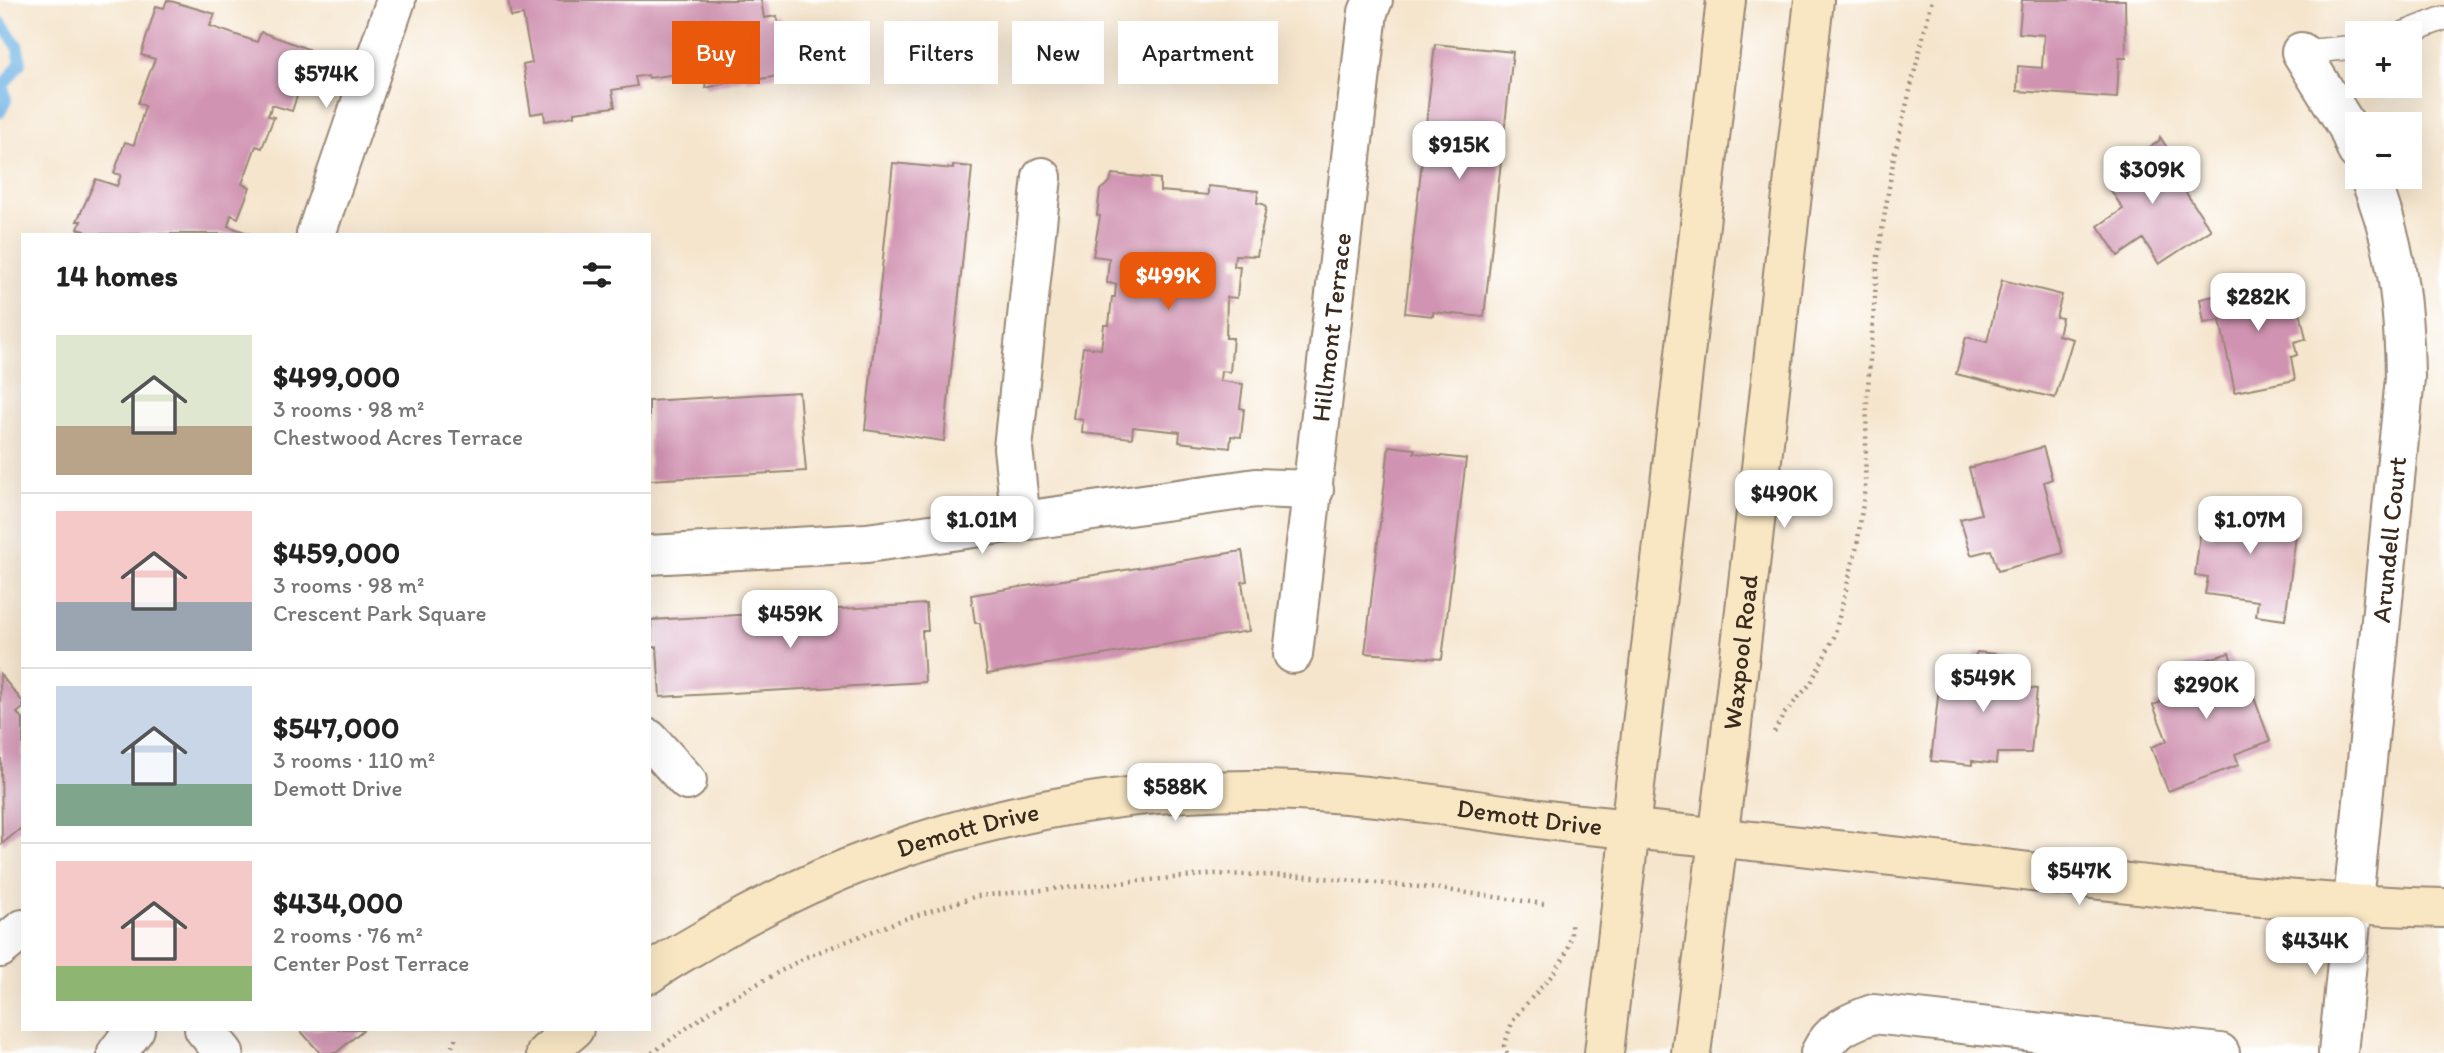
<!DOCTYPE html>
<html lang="en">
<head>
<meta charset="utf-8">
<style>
	:root { --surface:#fff; --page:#f6f6f6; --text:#222; --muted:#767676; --line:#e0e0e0; --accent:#ea580c }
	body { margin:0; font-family:Itim,sans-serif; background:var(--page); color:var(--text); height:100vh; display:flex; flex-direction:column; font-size:26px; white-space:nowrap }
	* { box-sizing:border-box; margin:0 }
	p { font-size:23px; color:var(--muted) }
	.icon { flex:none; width:38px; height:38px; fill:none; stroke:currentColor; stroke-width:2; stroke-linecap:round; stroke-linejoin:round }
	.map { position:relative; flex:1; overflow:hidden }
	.sheet { position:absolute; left:21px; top:233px; width:630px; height:798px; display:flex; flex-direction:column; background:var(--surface); border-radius:0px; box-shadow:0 7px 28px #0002 }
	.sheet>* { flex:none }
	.top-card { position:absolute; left:672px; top:21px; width:665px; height:63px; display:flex; gap:14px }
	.controls { position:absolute; left:2345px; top:21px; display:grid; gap:14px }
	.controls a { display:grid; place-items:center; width:77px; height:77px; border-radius:0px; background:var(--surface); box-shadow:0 7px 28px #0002; font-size:35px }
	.price { position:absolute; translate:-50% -60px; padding:0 16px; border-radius:14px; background:#fff; color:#222; font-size:23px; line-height:46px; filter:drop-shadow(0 2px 4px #0008) }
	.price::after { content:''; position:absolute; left:50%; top:42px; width:21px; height:16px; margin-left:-10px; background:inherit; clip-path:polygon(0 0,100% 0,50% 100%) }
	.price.selected { background:var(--accent); color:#fff }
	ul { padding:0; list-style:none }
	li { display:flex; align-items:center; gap:21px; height:175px; padding:0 35px }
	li+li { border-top:2px solid var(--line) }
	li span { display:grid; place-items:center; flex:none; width:196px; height:140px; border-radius:0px; color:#555 }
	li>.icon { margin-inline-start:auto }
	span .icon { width:84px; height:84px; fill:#fffc; stroke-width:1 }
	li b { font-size:30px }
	h2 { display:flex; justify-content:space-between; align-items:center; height:84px; padding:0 35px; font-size:30px }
	.pill { padding:0 24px; border-radius:0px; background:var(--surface); box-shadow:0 7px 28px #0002; font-size:24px; line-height:63px }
	.pill.selected { background:var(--accent); color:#fff }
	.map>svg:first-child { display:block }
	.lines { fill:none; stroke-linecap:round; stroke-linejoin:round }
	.stream { stroke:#6eb4e5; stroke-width:12 }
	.building { fill:#d093b1 }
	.lane-casing { stroke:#988876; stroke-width:26 }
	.street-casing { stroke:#988876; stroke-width:42 }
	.secondary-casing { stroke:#988876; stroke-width:42 }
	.path { stroke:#988876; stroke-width:4.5; stroke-dasharray:2 5; stroke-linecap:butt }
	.lane { stroke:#fff; stroke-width:23 }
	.street { stroke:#fff; stroke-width:38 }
	.secondary { stroke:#f9e7c3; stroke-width:38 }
	.labels { text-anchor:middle; stroke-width:6; stroke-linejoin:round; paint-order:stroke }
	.street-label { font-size:26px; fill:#3b2a1e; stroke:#fff }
</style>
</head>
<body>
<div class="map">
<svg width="2444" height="1053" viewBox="0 0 2444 1053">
	<rect width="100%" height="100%" fill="#fff"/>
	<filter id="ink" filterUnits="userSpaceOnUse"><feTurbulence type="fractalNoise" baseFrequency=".0143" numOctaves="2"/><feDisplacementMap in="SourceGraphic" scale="14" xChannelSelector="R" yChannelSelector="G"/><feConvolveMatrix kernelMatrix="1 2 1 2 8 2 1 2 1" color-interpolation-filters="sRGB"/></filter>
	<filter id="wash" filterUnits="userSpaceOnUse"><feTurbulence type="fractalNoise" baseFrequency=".00686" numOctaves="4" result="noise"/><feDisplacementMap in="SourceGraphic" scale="28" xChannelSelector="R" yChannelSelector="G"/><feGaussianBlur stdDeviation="1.57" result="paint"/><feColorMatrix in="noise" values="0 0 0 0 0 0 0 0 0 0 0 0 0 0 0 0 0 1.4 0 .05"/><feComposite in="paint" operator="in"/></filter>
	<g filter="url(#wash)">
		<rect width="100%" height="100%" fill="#f5e5cd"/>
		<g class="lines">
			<path class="stream" d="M0,22L17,45L21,62L3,86L6,100L0,112"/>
		</g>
		<g id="blocks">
			<path class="building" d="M167,0L215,14L210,26L257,42L261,32L308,49L304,58L310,60L308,65L312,66L302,91L299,90L292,111L272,105L268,116L274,117L262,148L256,146L242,184L250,187L238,218L231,215L228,226L251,234H84L85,231L78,229L81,221H77L96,179L117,186L121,175L114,173L125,142L134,145L145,106L138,103L155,59L141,55L156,6L164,8Z
				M508,0H761L764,18L777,16L786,67L776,68L777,74L773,77L748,81L747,78L706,88L703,73L678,77L677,74L649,78L648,75L635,77L637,86L612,90L615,107L574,112V116L545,121L544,112L531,114L523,65L532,63L523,15L511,17Z
				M2022,0H2125L2126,58H2119L2117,98L2017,91L2018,66L2042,68L2044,35L2019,33Z
				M1435,44L1513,52L1484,317L1433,312V316L1405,313Z
				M2160,137L2182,170L2174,175L2211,230L2159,264L2143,239L2118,256L2098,226L2123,209L2103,178L2159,141Z
				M893,163L953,169V165L972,167L944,441L865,430Z
				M1112,174L1160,179V191L1208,195V186L1258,191L1257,203L1263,204L1266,208L1257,256L1235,255L1234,266H1240L1237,298L1227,297L1226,338H1233L1230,372L1221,371L1220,381L1243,384L1240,408L1244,409L1241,437L1231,436L1230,448L1179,442L1180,432L1133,427L1132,438L1082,433L1083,420L1073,418L1083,347L1101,349L1104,325H1109L1112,297H1115L1116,284L1107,283L1109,258L1093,256L1100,216L1097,215L1100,190L1110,182Z
				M2002,280L2062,295L2056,317L2062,318L2058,335L2073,339L2055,398L1956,374L1966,337L1987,342Z
				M2293,280L2306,339L2294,342L2297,355L2291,357L2295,380L2235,392L2220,320L2204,323L2200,299Z
				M799,392L806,471L649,480V401Z
				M1389,446L1415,449L1414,453L1466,459L1442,659L1365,653Z
				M2043,447L2052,479L2044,482L2063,553L1998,571L1991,550L1971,555L1960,519L1981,514L1969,468Z
				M2218,501L2299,512L2285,620L2256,616L2258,601L2205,594L2208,577L2195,575L2200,535L2214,537Z
				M1242,551L1247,581L1242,582L1249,631L987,674L980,623H975L971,595Z
				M926,604L928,631H922L925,682L660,697L657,647H652L651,620Z
				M1977,652L2007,655L2012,661L2010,686L2037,689L2031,753H1997L1996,764L1972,761V765L1931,761L1940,678L1970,681L1972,661Z
				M2229,653L2236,673L2244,671L2270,741L2235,754L2239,765L2168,791L2151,747L2167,741L2153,705L2170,699L2161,673Z
				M0,674L23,702V708L17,713L23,719V832L20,829L2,844Z
				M299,1029H364L336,1053H320Z"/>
		</g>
	</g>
	<g filter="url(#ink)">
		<use href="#blocks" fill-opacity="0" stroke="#988876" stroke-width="2"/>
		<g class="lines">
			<defs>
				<path id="lane" d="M2405,33L2444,18
					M2301,52L2357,47"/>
				<g id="street">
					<path d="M2301,52L2348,128L2357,151"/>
					<path d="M316,234L396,0"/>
					<path d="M1021,521L1013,448L1042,177"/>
					<path d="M649,555L867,543L1256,488L1314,490"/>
					<path id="s1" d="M1293,654L1368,12L1373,0"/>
					<path d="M649,739L687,781"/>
					<path d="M0,948L23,929"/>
					<path d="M204,1029L224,1053"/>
					<path d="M117,1053L135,1029"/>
					<path d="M1820,1053C1831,1030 1850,1022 1873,1014L2220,1053"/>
					<path id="s2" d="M2338,1053L2405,378C2404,308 2397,242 2369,177"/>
				</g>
				<g id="secondary">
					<path id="s3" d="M649,974C669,959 691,948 712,935C898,825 1118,777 1333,793C1419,799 1504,816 1589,825C1740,839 1889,855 2039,873C2174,888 2308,905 2444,908"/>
					<path d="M546,1053L574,1029"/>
					<path d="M1604,1053L1726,0"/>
					<path id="s4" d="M1691,1053L1728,760L1814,0"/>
				</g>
			</defs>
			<use href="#lane" class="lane-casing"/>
			<use href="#street" class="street-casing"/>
			<use href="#secondary" class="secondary-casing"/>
			<path class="path" d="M1774,732L1784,714L1811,683L1834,637L1857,546L1865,488L1867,399L1878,256L1894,156L1932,0
				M449,1053L457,1035
				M652,1053L719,1005L806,957L899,921L977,896L1215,874L1303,876L1440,889L1544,904
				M1507,1053L1504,1046C1508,1036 1510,1024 1517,1015C1539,986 1574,963 1571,924"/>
			<use href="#lane" class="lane"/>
			<use href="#street" class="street"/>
			<use href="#secondary" class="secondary"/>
		</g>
	</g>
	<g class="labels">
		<g class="street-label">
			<text dy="9" stroke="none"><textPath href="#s1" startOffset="329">Hillmont Terrace</textPath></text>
			<text dy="9" stroke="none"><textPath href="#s2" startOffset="516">Arundell Court</textPath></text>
			<text dy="9" stroke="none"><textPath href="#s4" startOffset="404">Waxpool Road</textPath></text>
			<text dy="9" stroke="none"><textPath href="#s3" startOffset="919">Demott Drive</textPath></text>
			<text dy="9" stroke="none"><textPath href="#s3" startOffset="352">Demott Drive</textPath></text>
		</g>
	</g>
</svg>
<div class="controls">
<a>+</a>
<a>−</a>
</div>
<b class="price" style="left:326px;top:110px">$574K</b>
<b class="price" style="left:1459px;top:181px">$915K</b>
<b class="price" style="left:2152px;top:206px">$309K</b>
<b class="price selected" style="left:1168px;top:312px">$499K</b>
<b class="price" style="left:2258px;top:333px">$282K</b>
<b class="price" style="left:1784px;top:530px">$490K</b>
<b class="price" style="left:982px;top:556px">$1.01M</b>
<b class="price" style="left:2250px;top:556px">$1.07M</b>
<b class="price" style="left:790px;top:650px">$459K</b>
<b class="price" style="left:1983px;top:714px">$549K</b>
<b class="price" style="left:2206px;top:721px">$290K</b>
<b class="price" style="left:1175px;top:823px">$588K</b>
<b class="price" style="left:2079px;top:907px">$547K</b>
<b class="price" style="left:2315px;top:977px">$434K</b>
<div class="top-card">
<a class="pill selected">Buy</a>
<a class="pill">Rent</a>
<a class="pill">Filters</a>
<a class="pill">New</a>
<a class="pill">Apartment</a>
</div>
<section class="sheet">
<h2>14 homes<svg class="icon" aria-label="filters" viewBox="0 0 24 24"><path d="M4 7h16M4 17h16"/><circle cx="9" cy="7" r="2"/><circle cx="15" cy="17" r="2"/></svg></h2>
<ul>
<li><span style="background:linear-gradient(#dfe7d0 65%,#b9a48a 0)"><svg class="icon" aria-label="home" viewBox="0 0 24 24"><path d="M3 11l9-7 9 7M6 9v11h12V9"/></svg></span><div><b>$499,000</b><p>3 rooms · 98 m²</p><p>Chestwood Acres Terrace</p></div></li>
<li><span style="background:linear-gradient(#f6c9c9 65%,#9aa5b1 0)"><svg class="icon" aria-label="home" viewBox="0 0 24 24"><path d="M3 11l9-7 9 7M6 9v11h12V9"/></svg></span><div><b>$459,000</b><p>3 rooms · 98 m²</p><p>Crescent Park Square</p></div></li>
<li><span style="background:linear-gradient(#c9d6e8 70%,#7fa58c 0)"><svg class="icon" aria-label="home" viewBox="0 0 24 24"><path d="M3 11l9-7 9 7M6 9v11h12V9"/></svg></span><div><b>$547,000</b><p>3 rooms · 110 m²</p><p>Demott Drive</p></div></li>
<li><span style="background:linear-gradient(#f6c9c9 75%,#8fb573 0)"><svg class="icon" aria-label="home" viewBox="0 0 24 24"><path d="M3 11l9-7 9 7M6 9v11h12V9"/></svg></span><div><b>$434,000</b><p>2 rooms · 76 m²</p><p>Center Post Terrace</p></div></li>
</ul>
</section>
</div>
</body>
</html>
